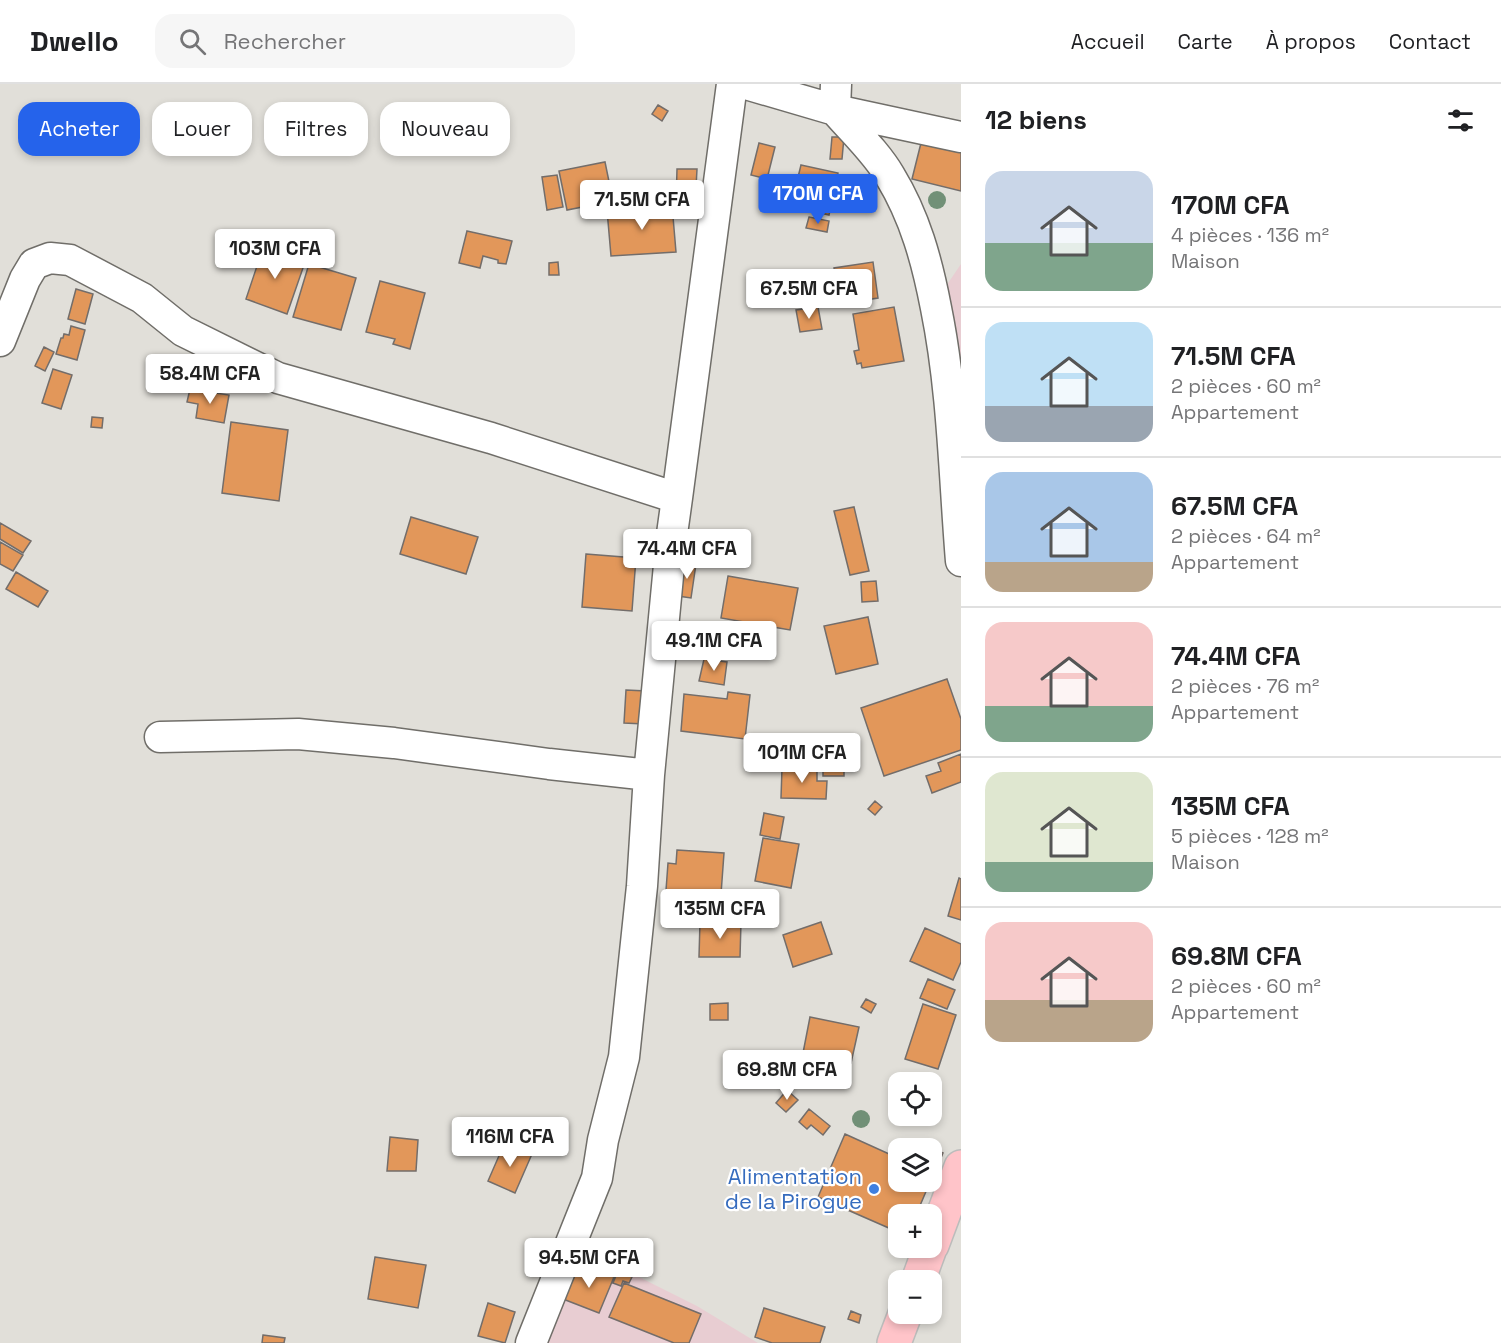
<!DOCTYPE html>
<html lang="fr">
<head>
<meta charset="utf-8">
<style>
	:root { --surface:#fff; --page:#f6f6f6; --text:#202124; --muted:#757577; --line:#e0e0e0; --accent:#2563eb }
	body { margin:0; font-family:"Space Grotesk",sans-serif; background:var(--page); color:var(--text); height:100vh; display:flex; flex-direction:column; font-size:22px; white-space:nowrap }
	* { box-sizing:border-box; margin:0 }
	p { font-size:20px; color:var(--muted) }
	.icon { flex:none; width:33px; height:33px; fill:none; stroke:currentColor; stroke-width:2; stroke-linecap:round; stroke-linejoin:round }
	.map { position:relative; flex:1; overflow:hidden }
	.side { display:flex; flex-direction:column; background:var(--surface); width:540px }
	.side>* { flex:none }
	.banner { position:absolute; left:18px; top:18px; width:570px; height:54px; display:flex; gap:12px }
	.fabs { position:absolute; left:888px; top:988px; display:grid; gap:12px }
	.fabs a { display:grid; place-items:center; width:54px; height:54px; border-radius:12px; background:var(--surface); box-shadow:0 3px 9px #0003; font-size:30px }
	.price { position:absolute; translate:-50% -51px; padding:0 14px; border-radius:6px; background:#fff; color:#222; font-size:20px; line-height:39px; filter:drop-shadow(0 2px 3px #0008) }
	.price::after { content:''; position:absolute; left:50%; top:36px; width:18px; height:14px; margin-left:-9px; background:inherit; clip-path:polygon(0 0,100% 0,50% 100%) }
	.price.selected { background:var(--accent); color:#fff }
	ul { padding:0; list-style:none }
	li { display:flex; align-items:center; gap:18px; height:150px; padding:0 24px }
	li+li { border-top:2px solid var(--line) }
	li span { display:grid; place-items:center; flex:none; width:168px; height:120px; border-radius:18px; color:#555 }
	li>.icon { margin-inline-start:auto }
	span .icon { width:72px; height:72px; fill:#fffc; stroke-width:1 }
	li b { font-size:26px }
	h2 { display:flex; justify-content:space-between; align-items:center; height:72px; padding:0 24px; font-size:26px }
	.pill { padding:0 21px; border-radius:18px; background:var(--surface); box-shadow:0 3px 9px #0003; font-size:21px; line-height:54px }
	.pill.selected { background:var(--accent); color:#fff }
	header { display:flex; align-items:center; gap:36px; box-sizing:border-box; height:84px; padding:0 30px; background:var(--surface); border-bottom:2px solid var(--line) }
	header strong { font-size:28px }
	nav { display:flex; gap:33px; margin-inline-start:auto; font-size:21px }
	.search { width:420px; height:54px; background:var(--page); display:flex; align-items:center; gap:15px; box-sizing:border-box; padding:0 21px; border-radius:18px; color:var(--muted); font-size:22px }
	main { display:flex; flex:1; min-height:0 }
	.map>svg:first-child { display:block }
	.education { fill:#e8cdd2 }
	.building { fill:#e2975a; stroke:#736d6a; stroke-width:1.5 }
	.lines { fill:none; stroke-linecap:round; stroke-linejoin:round }
	.minor-casing { stroke:#706e69; stroke-width:33 }
	.major-casing { stroke:#bcbcbb; stroke-width:36 }
	.minor { stroke:#fff; stroke-width:30 }
	.major { stroke:#ffc4c9; stroke-width:33 }
	.tree { fill:#719077 }
	.shop-dot { fill:#3f7fe0; stroke:#fff; stroke-width:2 }
	.labels { text-anchor:middle; stroke-width:4.5; stroke-linejoin:round; paint-order:stroke }
	.shop-label { font-size:22px; fill:#366cbe; stroke:#fff; text-anchor:end }
</style>
</head>
<body>
<header>
<strong>Dwello</strong>
<div class="search"><svg class="icon" aria-label="search" viewBox="0 0 24 24"><circle cx="10" cy="10" r="6"/><path d="M15 15l6 6"/></svg>Rechercher</div>
<nav><a>Accueil</a><a>Carte</a><a>À propos</a><a>Contact</a></nav>
</header>
<main>
<div class="map">
<svg width="961" height="1259" viewBox="0 0 961 1259">
	<rect width="100%" height="100%" fill="#e1dfd9"/>
	<path class="education" d="M961,180V301L944,205Z
		M575,1161L697,1222L758,1259H535Z"/>
	<path class="building" d="M658,21L668,27L662,37L652,30Z
		M832,53H844L842,75H830Z
		M759,59L775,63L767,95L751,91Z
		M921,59L961,68V107L912,95Z
		M605,78L613,117L567,126L559,87Z
		M801,81L838,89L829,131L791,122Z
		M677,85H697L695,122L676,121Z
		M557,91L563,123L547,126L542,93Z
		M672,121L676,168L611,172L607,126Z
		M809,133L829,137L827,148L806,144Z
		M467,147L512,157L506,180L498,179V176L483,172L480,184L459,179Z
		M264,161L288,169L287,175L304,181L287,230L246,215Z
		M558,178L559,191H549V179Z
		M873,178L878,214L839,220L834,184Z
		M309,180L356,194L341,246L293,233Z
		M380,197L425,209L410,265L393,260L395,255L366,248Z
		M76,205L93,210L85,240L68,235Z
		M818,223L822,245L800,248L796,226Z
		M894,223L904,277L862,284L861,279L857,280L854,267L859,266L853,230Z
		M71,242L85,246L77,276L56,270L61,254H63L64,250L69,251Z
		M44,263L54,268L45,287L35,282Z
		M53,285L72,291L61,325L42,319Z
		M190,305L229,311L224,339L196,334L198,320L187,318Z
		M92,333L103,334L102,344L91,343Z
		M231,338L288,346L279,417L222,409Z
		M854,423L869,487L850,491L834,427Z
		M411,433L478,453L466,490L400,470Z
		M0,439L31,457L23,469L0,455Z
		M0,458L23,471L13,487L0,480Z
		M586,470L636,474L632,527L582,523Z
		M683,478L696,480L691,514L678,512Z
		M16,488L48,507L38,523L6,505Z
		M728,492L798,504L790,546L721,534Z
		M876,497L878,517L862,518L861,498Z
		M868,533L878,580L836,590L824,542Z
		M704,575L727,578L724,601L699,597Z
		M947,595L961,635V666L884,692L861,624Z
		M626,606L646,607L644,640L624,639Z
		M728,608L750,611L745,655L681,647L684,610L727,615Z
		M961,670V698L932,709L926,692L941,687L938,679Z
		M823,674H844V692H823Z
		M782,684L817,685V697H827L826,715L781,714Z
		M875,717L882,723L875,731L868,725Z
		M764,729L784,733L780,755L760,751Z
		M763,754L799,760L791,804L755,797Z
		M677,766L724,769L720,824L665,820L668,779L676,780Z
		M959,794L961,795V836L948,832Z
		M700,838H741L740,873H699Z
		M821,838L832,870L793,883L783,851Z
		M925,844L961,860V878L953,896L910,877Z
		M928,895L955,906L947,925L920,914Z
		M866,915L876,920L871,929L861,923Z
		M728,919V936H710V920Z
		M923,920L956,931L938,985L905,975Z
		M810,933L859,943L851,979L803,969Z
		M787,1006L798,1016L786,1028L776,1019Z
		M809,1025L830,1042L823,1051L811,1041L807,1045L799,1038Z
		M845,1050L898,1074V1098H930L916,1131H898V1148L818,1113Z
		M390,1053L418,1056L416,1087H387Z
		M912,1056L943,1069L932,1096V1065H908Z
		M505,1058L532,1070L515,1109L488,1097Z
		M375,1173L426,1181L418,1224L368,1215Z
		M582,1180L614,1193L599,1229L563,1215L573,1191L578,1192Z
		M618,1187L632,1193L629,1199L623,1197L621,1202L613,1199Z
		M624,1199L701,1230L689,1259H674L609,1233Z
		M488,1219L515,1228L505,1259L478,1252Z
		M764,1224L825,1243L820,1259H772L755,1253Z
		M851,1227L861,1231L859,1239L848,1235Z
		M263,1251L285,1254L284,1259H262Z"/>
	<g class="lines">
		<defs>
			<path id="minor" d="M746,0L835,26L961,53
				M836,0L835,26C853,47 876,68 890,92C915,133 927,177 936,224C953,308 954,392 961,477
				M0,257L25,195L34,180L50,174L70,176L142,214L183,247L278,294L491,354L677,414L672,450L649,691
				M677,414L732,0
				M160,653L298,650L394,659L549,680L649,691L642,802L624,973L603,1056L597,1094L531,1259"/>
			<path id="major" d="M932,1161L961,1083
				M918,1197L930,1164
				M894,1259L905,1230"/>
		</defs>
		<use href="#minor" class="minor-casing"/>
		<use href="#major" class="major-casing"/>
		<use href="#minor" class="minor"/>
		<use href="#major" class="major"/>
	</g>
	<g class="tree">
		<circle cx="937" cy="116" r="9"/>
		<circle cx="861" cy="1035" r="9"/>
	</g>
	<circle class="shop-dot" cx="874" cy="1105" r="6"/>
	<g class="labels">
		<g class="shop-label">
			<text x="862" y="1100">Alimentation<tspan x="862" dy="25">de la Pirogue</tspan></text>
		</g>
	</g>
</svg>
<div class="fabs">
<a><svg class="icon" aria-label="locate" viewBox="0 0 24 24"><circle cx="12" cy="12" r="6"/><path d="M12 2v4M12 18v4M2 12h4M18 12h4"/></svg></a>
<a><svg class="icon" aria-label="layers" viewBox="0 0 24 24"><path d="M12 4l9 5-9 5-9-5zM3 14l9 5 9-5"/></svg></a>
<a>+</a>
<a>−</a>
</div>
<b class="price selected" style="left:818px;top:141px">170M CFA</b>
<b class="price" style="left:642px;top:147px">71.5M CFA</b>
<b class="price" style="left:275px;top:196px">103M CFA</b>
<b class="price" style="left:809px;top:236px">67.5M CFA</b>
<b class="price" style="left:210px;top:321px">58.4M CFA</b>
<b class="price" style="left:687px;top:496px">74.4M CFA</b>
<b class="price" style="left:714px;top:588px">49.1M CFA</b>
<b class="price" style="left:802px;top:700px">101M CFA</b>
<b class="price" style="left:720px;top:856px">135M CFA</b>
<b class="price" style="left:787px;top:1017px">69.8M CFA</b>
<b class="price" style="left:510px;top:1084px">116M CFA</b>
<b class="price" style="left:589px;top:1205px">94.5M CFA</b>
<div class="banner">
<a class="pill selected">Acheter</a>
<a class="pill">Louer</a>
<a class="pill">Filtres</a>
<a class="pill">Nouveau</a>
</div>
</div>
<section class="side">
<h2>12 biens<svg class="icon" aria-label="filters" viewBox="0 0 24 24"><path d="M4 7h16M4 17h16"/><circle cx="9" cy="7" r="2"/><circle cx="15" cy="17" r="2"/></svg></h2>
<ul>
<li><span style="background:linear-gradient(#c9d6e8 60%,#7fa58c 0)"><svg class="icon" aria-label="home" viewBox="0 0 24 24"><path d="M3 11l9-7 9 7M6 9v11h12V9"/></svg></span><div><b>170M CFA</b><p>4 pièces · 136 m²</p><p>Maison</p></div></li>
<li><span style="background:linear-gradient(#bfe0f5 70%,#9aa5b1 0)"><svg class="icon" aria-label="home" viewBox="0 0 24 24"><path d="M3 11l9-7 9 7M6 9v11h12V9"/></svg></span><div><b>71.5M CFA</b><p>2 pièces · 60 m²</p><p>Appartement</p></div></li>
<li><span style="background:linear-gradient(#a9c7e8 75%,#b9a48a 0)"><svg class="icon" aria-label="home" viewBox="0 0 24 24"><path d="M3 11l9-7 9 7M6 9v11h12V9"/></svg></span><div><b>67.5M CFA</b><p>2 pièces · 64 m²</p><p>Appartement</p></div></li>
<li><span style="background:linear-gradient(#f6c9c9 70%,#7fa58c 0)"><svg class="icon" aria-label="home" viewBox="0 0 24 24"><path d="M3 11l9-7 9 7M6 9v11h12V9"/></svg></span><div><b>74.4M CFA</b><p>2 pièces · 76 m²</p><p>Appartement</p></div></li>
<li><span style="background:linear-gradient(#dfe7d0 75%,#7fa58c 0)"><svg class="icon" aria-label="home" viewBox="0 0 24 24"><path d="M3 11l9-7 9 7M6 9v11h12V9"/></svg></span><div><b>135M CFA</b><p>5 pièces · 128 m²</p><p>Maison</p></div></li>
<li><span style="background:linear-gradient(#f6c9c9 65%,#b9a48a 0)"><svg class="icon" aria-label="home" viewBox="0 0 24 24"><path d="M3 11l9-7 9 7M6 9v11h12V9"/></svg></span><div><b>69.8M CFA</b><p>2 pièces · 60 m²</p><p>Appartement</p></div></li>
</ul>
</section>
</main>
</body>
</html>
